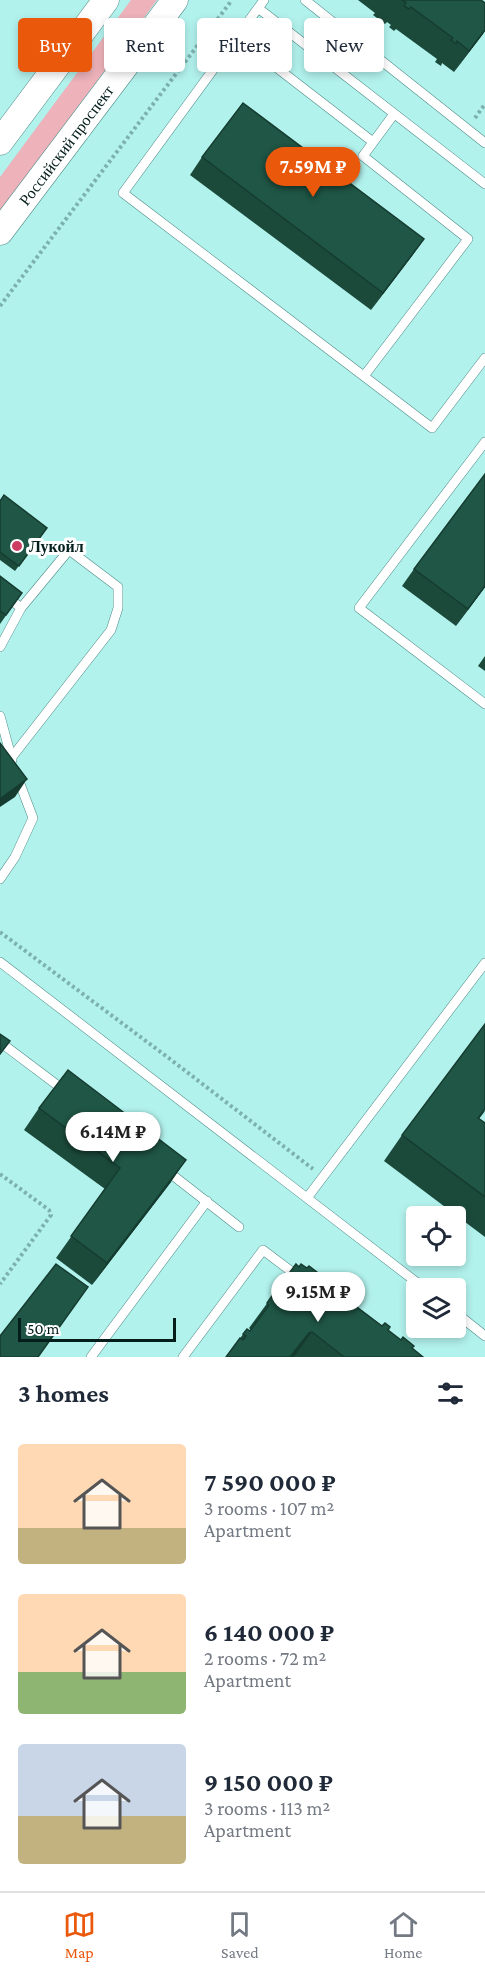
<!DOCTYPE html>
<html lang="en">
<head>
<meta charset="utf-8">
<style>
	:root { --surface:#fff; --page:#f2f2f3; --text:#1f2937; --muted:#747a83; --line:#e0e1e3; --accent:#ea580c }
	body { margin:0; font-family:"Crimson Pro",serif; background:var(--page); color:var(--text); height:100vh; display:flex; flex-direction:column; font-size:22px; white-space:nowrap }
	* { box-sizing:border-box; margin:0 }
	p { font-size:20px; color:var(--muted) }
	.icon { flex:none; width:33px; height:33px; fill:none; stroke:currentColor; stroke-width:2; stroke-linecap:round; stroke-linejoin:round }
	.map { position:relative; height:1357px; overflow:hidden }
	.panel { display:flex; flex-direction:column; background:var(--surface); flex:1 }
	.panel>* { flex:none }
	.guide { position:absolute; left:18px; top:18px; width:450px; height:54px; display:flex; gap:12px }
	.buttons { position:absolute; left:406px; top:1206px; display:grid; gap:12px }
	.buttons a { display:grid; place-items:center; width:60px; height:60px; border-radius:6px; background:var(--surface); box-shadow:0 3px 9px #0003; font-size:30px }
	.scale { position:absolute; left:18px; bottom:15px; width:158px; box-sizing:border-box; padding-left:6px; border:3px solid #041e1c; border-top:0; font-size:16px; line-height:21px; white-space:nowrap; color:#041e1c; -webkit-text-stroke:4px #fff; paint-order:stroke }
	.price { position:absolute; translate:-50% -51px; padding:0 14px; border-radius:21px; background:#fff; color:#222; font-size:20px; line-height:39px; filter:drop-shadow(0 2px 3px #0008) }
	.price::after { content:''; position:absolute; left:50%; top:36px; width:18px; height:14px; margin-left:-9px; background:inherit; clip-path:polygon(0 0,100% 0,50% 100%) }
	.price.selected { background:var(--accent); color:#fff }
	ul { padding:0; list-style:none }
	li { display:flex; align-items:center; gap:18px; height:150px; padding:0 18px }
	li span { display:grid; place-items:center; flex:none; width:168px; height:120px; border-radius:6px; color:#555 }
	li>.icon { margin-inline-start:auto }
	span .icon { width:72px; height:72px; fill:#fffc; stroke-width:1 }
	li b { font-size:26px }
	h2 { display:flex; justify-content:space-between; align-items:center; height:72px; padding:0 18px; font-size:26px }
	.pill { padding:0 21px; border-radius:6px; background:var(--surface); box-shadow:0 3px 9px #0003; font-size:21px; line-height:54px }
	.pill.selected { background:var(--accent); color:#fff }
	.tab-bar { display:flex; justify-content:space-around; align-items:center; height:84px; border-top:2px solid var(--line); background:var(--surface); font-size:16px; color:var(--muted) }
	.tab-bar a { display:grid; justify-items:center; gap:3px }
	.tab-bar .selected { color:var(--accent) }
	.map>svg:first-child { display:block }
	.green { fill:#edb2ba }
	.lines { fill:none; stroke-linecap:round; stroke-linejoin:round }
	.service-casing { stroke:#4d8a86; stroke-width:10 }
	.secondary-casing { stroke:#4d8a86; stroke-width:27 }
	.path { stroke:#7db1ad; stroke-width:4; stroke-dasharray:3 3; stroke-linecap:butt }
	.service { stroke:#fff; stroke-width:9 }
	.secondary { stroke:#fff; stroke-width:26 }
	.wall { fill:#1b4a3b }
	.shaded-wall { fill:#163c30 }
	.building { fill:#1f5645; stroke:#163c30; stroke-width:1.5 }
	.poi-dot { fill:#cd3d61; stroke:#fff; stroke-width:2 }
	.labels { text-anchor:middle; stroke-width:6; stroke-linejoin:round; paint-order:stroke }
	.street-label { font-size:16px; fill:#041e1c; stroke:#fff }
	.poi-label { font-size:16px; font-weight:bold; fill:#041e1c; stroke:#fff; text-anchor:start }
</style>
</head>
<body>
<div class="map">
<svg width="485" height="1357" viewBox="0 0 485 1357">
	<rect width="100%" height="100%" fill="#b2f2ed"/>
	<path class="green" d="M131,0H157L0,212V177Z"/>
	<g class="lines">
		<defs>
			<path id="service" d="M264,0L123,193L432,428L485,358
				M305,0L485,143
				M258,8L485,184
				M237,37L373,142
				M364,376L468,239L363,156L394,114
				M485,442L359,608L485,704
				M0,591L21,608L0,647
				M0,716L12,760
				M12,757L111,630L118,608V587L69,550L21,608
				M0,879L15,857L33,818L17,776
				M0,962L424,1288
				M0,1042L65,1091
				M166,1170L239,1227
				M307,1198L485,963
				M456,1313L485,1336
				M91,1357L207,1201
				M183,1357L263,1250L300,1278"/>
			<path id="secondary" d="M0,142L106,0
				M0,232L175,0"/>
		</defs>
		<use href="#service" class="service-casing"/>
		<use href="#secondary" class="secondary-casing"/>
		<path class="path" d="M475,118L485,104
			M0,306L232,0
			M0,932L170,1059L313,1169
			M0,1174L49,1210L51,1215L0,1284"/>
		<use href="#service" class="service"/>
		<use href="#secondary" class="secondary"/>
	</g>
	<path class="wall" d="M358,0H481L485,31L454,72L442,63L441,66L435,62L437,59L396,29L394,31L389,27L391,25L387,22L385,24L373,15L375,13Z
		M202,157L424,239L371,310L190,175Z
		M0,501L47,528L15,571L0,560Z
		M414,569L485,587L456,626L402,586Z
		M0,576L22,593L0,624Z
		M485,656V671L478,666Z
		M39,1108L171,1182L92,1285L56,1258L105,1189L24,1130Z
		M485,1111L479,1119L485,1123V1237L384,1161L402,1135Z
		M299,1267L320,1279L423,1357H226L247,1329L250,1331L251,1330L249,1328L287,1276Z"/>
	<path class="shaded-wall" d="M485,30L483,34L454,72L469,51Z
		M424,239L412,256L371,310L383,293Z
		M485,586V587L456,626L468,609Z
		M27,779L15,797L0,807V799Z
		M186,1160L171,1182L92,1285L107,1263Z
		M312,1332L294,1357H290L309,1333Z"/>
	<path class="building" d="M402,0H481L485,3V30L469,51L457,41L456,44L451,40L453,38L411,7L409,9L404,6L406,3Z
		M243,103L424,239L383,293L202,157Z
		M485,474V586L468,609L414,569Z
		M4,495L47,528L19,566L0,552V501Z
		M0,576L22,593L6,615L0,611Z
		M0,743L27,779L0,799Z
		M485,1024V1109L478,1118L485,1123V1197L402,1135Z
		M0,1034L10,1041L0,1054Z
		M68,1070L186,1160L107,1263L71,1236L120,1168L39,1108Z
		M56,1264L88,1287L38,1357H0V1336Z
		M296,1264L299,1267L301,1264L307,1268L309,1266L322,1276L320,1279L325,1282L328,1279L340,1288L337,1292L382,1326L385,1323L390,1327L388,1330L401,1340L403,1337L414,1346L412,1348L423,1357H344L312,1332L309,1333L290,1357H226L240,1338L243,1340L246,1336L243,1334L247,1329L250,1331L269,1305L267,1303L274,1293L277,1295L290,1278L287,1276Z"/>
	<circle class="poi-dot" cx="17" cy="546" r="6"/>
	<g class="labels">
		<g class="street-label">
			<text transform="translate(66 145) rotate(-53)" y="6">Российский проспект</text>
		</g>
		<g class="poi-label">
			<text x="29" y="552">Лукойл</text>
		</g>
	</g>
</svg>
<div class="buttons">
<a><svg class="icon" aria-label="locate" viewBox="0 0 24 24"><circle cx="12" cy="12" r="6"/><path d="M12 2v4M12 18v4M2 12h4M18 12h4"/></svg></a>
<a><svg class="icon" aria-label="layers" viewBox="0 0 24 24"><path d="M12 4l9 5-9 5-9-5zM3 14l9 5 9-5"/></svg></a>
</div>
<div class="scale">50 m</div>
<b class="price selected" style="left:313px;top:198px">7.59M ₽</b>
<b class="price" style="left:113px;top:1163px">6.14M ₽</b>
<b class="price" style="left:318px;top:1323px">9.15M ₽</b>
<div class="guide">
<a class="pill selected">Buy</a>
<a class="pill">Rent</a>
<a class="pill">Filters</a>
<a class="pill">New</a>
</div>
</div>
<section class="panel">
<h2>3 homes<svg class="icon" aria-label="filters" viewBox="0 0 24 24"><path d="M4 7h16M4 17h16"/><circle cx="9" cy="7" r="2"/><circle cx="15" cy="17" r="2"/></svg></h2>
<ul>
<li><span style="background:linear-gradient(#ffd9b3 70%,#c2b280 0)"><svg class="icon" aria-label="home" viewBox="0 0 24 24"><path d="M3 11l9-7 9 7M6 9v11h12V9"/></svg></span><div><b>7 590 000 ₽</b><p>3 rooms · 107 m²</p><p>Apartment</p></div></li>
<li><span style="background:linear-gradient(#ffd9b3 65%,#8fb573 0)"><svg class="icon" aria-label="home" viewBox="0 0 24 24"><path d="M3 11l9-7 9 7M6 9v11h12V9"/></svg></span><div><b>6 140 000 ₽</b><p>2 rooms · 72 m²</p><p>Apartment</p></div></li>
<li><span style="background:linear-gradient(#c9d6e8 60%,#c2b280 0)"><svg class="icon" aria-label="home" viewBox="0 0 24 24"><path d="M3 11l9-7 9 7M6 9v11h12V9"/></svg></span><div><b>9 150 000 ₽</b><p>3 rooms · 113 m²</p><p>Apartment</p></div></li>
</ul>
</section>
<nav class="tab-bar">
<a class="selected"><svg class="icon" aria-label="map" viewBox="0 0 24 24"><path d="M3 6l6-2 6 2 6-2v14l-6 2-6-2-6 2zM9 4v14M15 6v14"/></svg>Map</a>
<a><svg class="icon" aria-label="saved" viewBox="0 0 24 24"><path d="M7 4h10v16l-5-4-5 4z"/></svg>Saved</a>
<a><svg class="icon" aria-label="home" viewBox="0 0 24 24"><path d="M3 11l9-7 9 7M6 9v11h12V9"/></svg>Home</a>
</nav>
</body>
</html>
